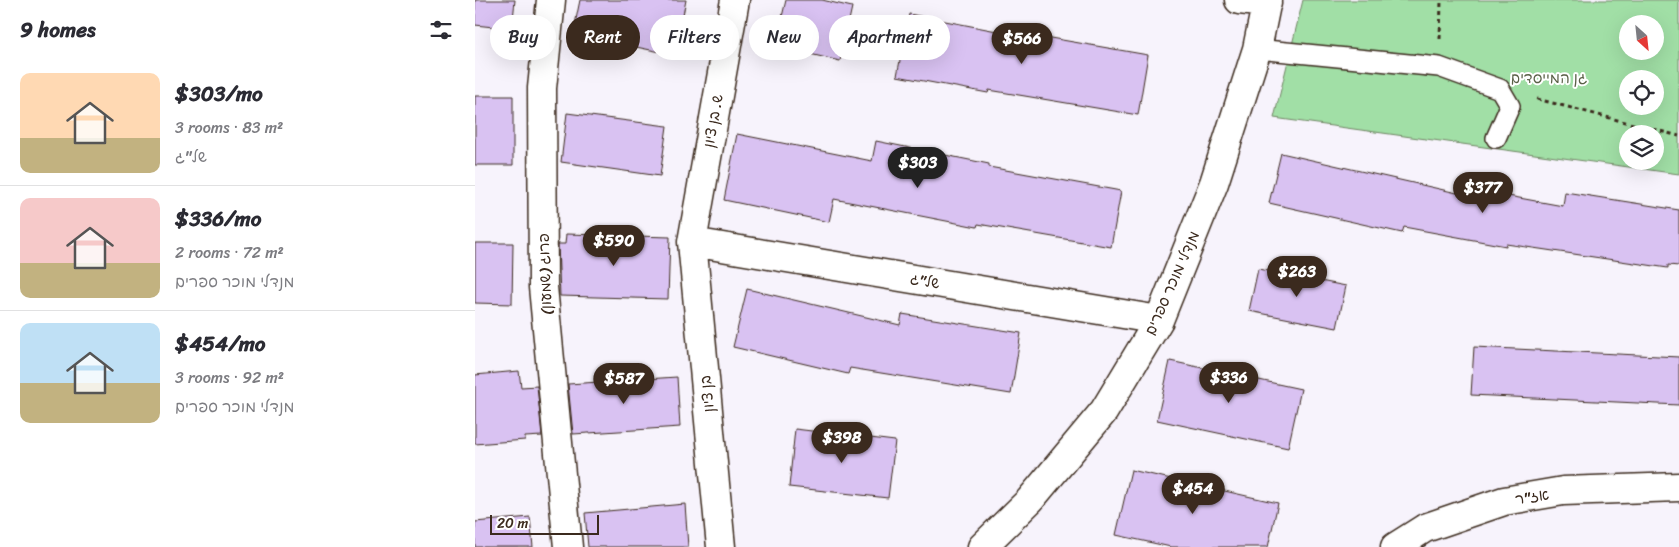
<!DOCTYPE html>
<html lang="en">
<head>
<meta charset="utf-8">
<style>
	:root { --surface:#fff; --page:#f2f2f3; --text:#2b2b33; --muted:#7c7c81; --line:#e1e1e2; --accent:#3b2a1e }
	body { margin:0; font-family:Sriracha,"Playpen Sans Hebrew",sans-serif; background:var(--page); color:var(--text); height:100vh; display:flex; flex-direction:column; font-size:19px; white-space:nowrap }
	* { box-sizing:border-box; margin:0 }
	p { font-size:16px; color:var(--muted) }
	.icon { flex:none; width:28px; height:28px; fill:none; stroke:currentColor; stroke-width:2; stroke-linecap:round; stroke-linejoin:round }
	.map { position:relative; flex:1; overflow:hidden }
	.drawer { display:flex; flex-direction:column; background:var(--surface); width:475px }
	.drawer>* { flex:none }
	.banner { position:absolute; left:15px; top:15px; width:475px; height:45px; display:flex; gap:10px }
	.needle { width:32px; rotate:153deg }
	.fabs { position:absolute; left:1144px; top:15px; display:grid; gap:10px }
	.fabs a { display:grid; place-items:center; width:45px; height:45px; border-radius:50%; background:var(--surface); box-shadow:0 5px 20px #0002; font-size:25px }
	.scale { position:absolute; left:15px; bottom:12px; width:109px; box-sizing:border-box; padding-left:5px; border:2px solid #3b2a1e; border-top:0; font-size:14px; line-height:18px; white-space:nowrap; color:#3b2a1e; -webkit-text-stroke:4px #fff; paint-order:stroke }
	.price { position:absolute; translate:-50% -42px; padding:0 11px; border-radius:18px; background:var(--accent); color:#fff; font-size:16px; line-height:32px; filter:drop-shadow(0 1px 2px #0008) }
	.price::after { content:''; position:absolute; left:50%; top:30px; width:15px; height:11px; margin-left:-8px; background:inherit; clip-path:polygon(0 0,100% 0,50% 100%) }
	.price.on { background:#222; color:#fff }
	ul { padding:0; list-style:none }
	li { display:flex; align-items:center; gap:15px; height:125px; padding:0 20px }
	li+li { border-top:1px solid var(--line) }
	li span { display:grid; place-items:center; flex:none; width:140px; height:100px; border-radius:10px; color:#555 }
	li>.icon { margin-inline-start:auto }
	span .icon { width:60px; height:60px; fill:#fffc; stroke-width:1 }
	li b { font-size:21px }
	h2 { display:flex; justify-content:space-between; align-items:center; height:60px; padding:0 20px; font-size:21px }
	.chip { padding:0 18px; border-radius:22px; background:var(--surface); box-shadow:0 5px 20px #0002; font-size:18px; line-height:45px }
	.chip.on { background:var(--accent); color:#fff }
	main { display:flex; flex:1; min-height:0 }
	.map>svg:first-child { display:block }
	.green { fill:#a1dfa6; stroke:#6e8462; fill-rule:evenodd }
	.building { fill:#d9c2f2; stroke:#3b2a1e }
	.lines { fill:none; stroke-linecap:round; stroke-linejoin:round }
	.lane-casing { stroke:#3b2a1e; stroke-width:22 }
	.street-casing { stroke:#3b2a1e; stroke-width:31 }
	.path { stroke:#3b2a1e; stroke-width:3; stroke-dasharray:4 4; stroke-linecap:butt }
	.lane { stroke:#fff; stroke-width:19 }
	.street { stroke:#fff; stroke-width:28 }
	.labels { text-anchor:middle; stroke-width:4; stroke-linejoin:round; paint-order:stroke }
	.park-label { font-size:15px; fill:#5a6047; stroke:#fff }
	.street-label { font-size:15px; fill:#3b2a1e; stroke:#fff }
</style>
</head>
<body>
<main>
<section class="drawer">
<h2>9 homes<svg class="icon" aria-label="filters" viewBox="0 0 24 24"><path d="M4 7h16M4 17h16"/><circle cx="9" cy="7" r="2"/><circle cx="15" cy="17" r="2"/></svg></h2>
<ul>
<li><span style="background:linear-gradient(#ffd9b3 65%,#c2b280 0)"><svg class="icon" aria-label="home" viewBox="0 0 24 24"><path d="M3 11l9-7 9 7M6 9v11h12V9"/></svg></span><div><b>$303/mo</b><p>3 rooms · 83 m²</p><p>של&quot;ג</p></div></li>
<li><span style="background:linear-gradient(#f6c9c9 65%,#c2b280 0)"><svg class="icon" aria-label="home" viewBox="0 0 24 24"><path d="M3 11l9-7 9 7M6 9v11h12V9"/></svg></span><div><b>$336/mo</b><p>2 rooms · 72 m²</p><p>מנדלי מוכר ספרים</p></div></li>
<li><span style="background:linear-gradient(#bfe0f5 60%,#c2b280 0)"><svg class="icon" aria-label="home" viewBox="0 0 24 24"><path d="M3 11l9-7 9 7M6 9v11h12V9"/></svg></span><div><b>$454/mo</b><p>3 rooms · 92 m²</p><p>מנדלי מוכר ספרים</p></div></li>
</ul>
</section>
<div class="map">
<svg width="1204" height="547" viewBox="0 0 1204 547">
	<rect width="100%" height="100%" fill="#f7f3fc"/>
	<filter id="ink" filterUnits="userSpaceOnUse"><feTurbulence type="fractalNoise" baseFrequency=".02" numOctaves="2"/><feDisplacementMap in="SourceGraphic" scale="10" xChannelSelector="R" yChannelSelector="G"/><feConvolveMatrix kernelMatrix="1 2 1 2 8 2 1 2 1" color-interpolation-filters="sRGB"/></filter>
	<g filter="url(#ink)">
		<path class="green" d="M828,0H1204V174L799,118ZM1152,24H1180V51H1152ZM1152,79H1180V106H1152ZM1152,134H1180V161H1152Z"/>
		<path class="building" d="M0,0H40L37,29L0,25Z
			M105,0H211L200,55L98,34Z
			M311,0H347L377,7L365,61L300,46Z
			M434,14L563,39L564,36L673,55L663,115L514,90L513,93L422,76Z
			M0,96H38V165H0Z
			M92,113L192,126L185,176L86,162Z
			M262,134L397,161L401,141L514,164V167L646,191L636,247L503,224L502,227L359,199L354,222L249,200Z
			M806,153L982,193L984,187L1088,206L1090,192L1204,210V266L1193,265V268L1031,244V246L929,227L927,233L794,203Z
			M91,234L195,237L193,299L85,296L83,244H90Z
			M0,243H38L37,304L0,303Z
			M783,269L871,286L862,328L774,311Z
			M272,289L425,325L427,314L546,333L536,394L375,368L373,374L258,347Z
			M999,347L1204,357V405L996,395Z
			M695,361L826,389L813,448L682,420Z
			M44,371L46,387L62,386L67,436L50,437V440L0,444V375Z
			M202,377L205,427L98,434L93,384Z
			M320,429L420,441L413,498L314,487Z
			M656,470L803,503L793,547H696L641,535Z
			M210,504L213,547H113L110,513Z
			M55,517L58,547H0V522Z"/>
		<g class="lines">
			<defs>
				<path id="lane" d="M782,49L964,67L1025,89L1035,106L1021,138"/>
				<path id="street" d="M76,0L67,88L68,287L93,547
					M764,0L792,3
					M217,242L684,320
					M246,547L217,242L260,0
					M507,547L555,500L629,411L684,320L739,183L782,49L792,0
					M920,547L950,528L1029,501L1088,491L1204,487"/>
			</defs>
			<use href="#lane" class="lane-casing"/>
			<use href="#street" class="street-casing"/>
			<path class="path" d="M965,39L966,0
				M1062,99L1204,136"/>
			<use href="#lane" class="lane"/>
			<use href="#street" class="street"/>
		</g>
	</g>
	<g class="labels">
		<g class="park-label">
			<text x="1074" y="83">גן המייסדים</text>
		</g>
		<g class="street-label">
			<text transform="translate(238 121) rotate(-80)" y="5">ש. בן ציון</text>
			<text transform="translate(70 274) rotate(-92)" y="5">פרוג (שמעון)</text>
			<text transform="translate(450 281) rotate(10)" y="5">של"ג</text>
			<text transform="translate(697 283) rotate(-66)" y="5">מנדלי מוכר ספרים</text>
			<text transform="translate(232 394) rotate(-96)" y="5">בן ציון</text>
			<text transform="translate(1057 497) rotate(-9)" y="5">אז"ר</text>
		</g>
	</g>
</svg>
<div class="fabs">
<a><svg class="needle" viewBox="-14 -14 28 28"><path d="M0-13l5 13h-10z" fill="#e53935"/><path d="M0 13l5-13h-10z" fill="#7c7c81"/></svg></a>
<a><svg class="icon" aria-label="locate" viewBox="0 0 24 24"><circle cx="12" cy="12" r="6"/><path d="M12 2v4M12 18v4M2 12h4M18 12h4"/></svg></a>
<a><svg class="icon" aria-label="layers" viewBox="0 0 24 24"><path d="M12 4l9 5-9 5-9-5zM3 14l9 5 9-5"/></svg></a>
</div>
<div class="scale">20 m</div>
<b class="price" style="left:547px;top:65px">$566</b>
<b class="price on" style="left:443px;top:189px">$303</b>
<b class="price" style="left:1008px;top:214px">$377</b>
<b class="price" style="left:139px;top:267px">$590</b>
<b class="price" style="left:822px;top:298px">$263</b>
<b class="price" style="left:754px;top:404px">$336</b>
<b class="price" style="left:149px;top:405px">$587</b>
<b class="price" style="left:367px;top:464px">$398</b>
<b class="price" style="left:718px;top:515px">$454</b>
<div class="banner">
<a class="chip">Buy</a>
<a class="chip on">Rent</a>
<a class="chip">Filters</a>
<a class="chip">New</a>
<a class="chip">Apartment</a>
</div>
</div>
</main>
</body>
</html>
